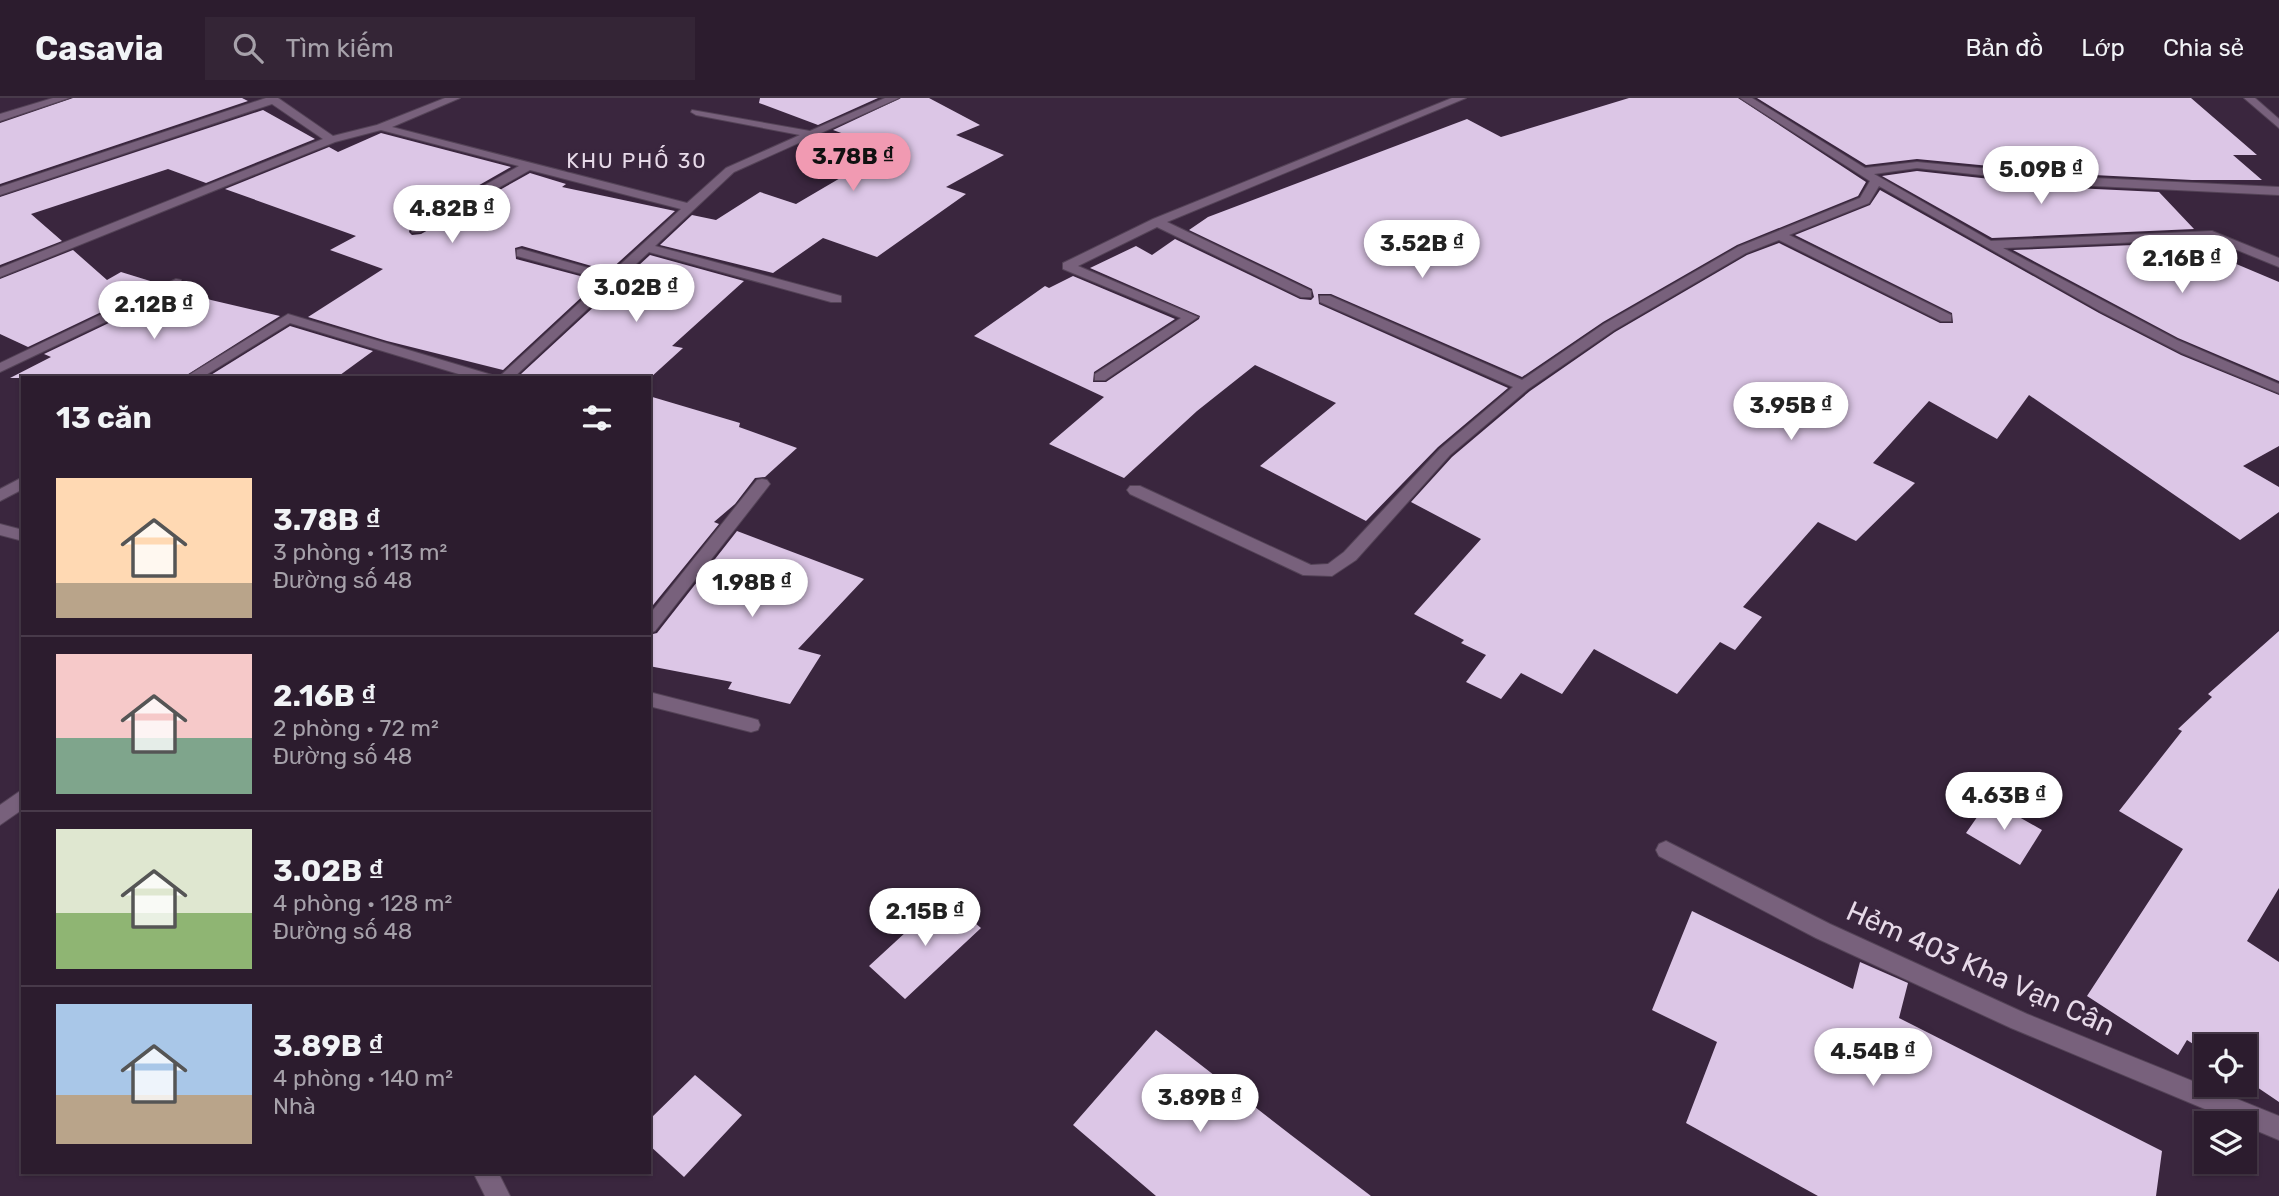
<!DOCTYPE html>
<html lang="vi">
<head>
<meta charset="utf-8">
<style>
	:root { --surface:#2c1c2e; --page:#342536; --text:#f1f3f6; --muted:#a6a1aa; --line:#483a4a; --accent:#f19ab2 }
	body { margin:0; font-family:Rubik,sans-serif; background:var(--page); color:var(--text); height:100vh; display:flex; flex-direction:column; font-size:26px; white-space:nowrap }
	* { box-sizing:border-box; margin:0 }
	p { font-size:23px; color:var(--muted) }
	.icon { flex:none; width:38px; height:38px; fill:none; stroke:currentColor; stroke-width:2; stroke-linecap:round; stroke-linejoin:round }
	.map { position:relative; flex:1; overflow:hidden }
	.sheet { position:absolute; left:21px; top:278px; width:630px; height:798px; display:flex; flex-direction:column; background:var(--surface); border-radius:0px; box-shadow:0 2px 5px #0004,0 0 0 2px var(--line) }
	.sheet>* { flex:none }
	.tools { position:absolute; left:2194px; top:936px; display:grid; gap:14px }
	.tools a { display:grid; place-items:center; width:63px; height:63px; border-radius:0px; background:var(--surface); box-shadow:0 2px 5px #0004,0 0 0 2px var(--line); font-size:35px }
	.price { position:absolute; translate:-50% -60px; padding:0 16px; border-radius:24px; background:#fff; color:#222; font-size:23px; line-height:46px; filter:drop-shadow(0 2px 4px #0008) }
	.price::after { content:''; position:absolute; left:50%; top:42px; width:21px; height:16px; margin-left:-10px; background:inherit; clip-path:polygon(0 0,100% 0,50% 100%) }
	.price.selected { background:var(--accent); color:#111 }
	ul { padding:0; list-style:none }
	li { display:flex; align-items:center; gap:21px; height:175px; padding:0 35px }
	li+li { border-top:2px solid var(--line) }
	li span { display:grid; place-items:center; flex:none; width:196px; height:140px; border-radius:0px; color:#555 }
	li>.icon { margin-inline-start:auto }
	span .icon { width:84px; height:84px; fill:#fffc; stroke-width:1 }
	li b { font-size:30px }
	h2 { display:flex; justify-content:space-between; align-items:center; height:84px; padding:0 35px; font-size:30px }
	header { display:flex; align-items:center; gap:42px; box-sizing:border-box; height:98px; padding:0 35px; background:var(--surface); border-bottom:2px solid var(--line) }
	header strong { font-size:33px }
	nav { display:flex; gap:38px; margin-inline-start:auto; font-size:24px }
	.search { width:490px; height:63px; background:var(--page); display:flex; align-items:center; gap:18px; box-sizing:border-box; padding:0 24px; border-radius:0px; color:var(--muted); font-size:26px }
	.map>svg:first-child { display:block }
	.building { fill:#dcc6e6 }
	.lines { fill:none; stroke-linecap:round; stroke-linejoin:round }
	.minor-casing { stroke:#544357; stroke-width:2 }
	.minor { fill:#78617c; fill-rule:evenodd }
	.labels { text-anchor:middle; stroke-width:7; stroke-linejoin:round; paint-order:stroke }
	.far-neighbourhood-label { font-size:21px; letter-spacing:2px; fill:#e7dae9; stroke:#3a263e }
	.near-street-label { font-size:28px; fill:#e7dae9; stroke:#3a263e }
</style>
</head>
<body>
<header>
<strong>Casavia</strong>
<div class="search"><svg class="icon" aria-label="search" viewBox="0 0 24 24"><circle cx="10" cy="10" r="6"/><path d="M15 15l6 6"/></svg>Tìm kiếm</div>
<nav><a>Bản đồ</a><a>Lớp</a><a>Chia sẻ</a></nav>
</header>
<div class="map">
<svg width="2279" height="1098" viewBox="0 0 2279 1098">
	<rect width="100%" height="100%" fill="#3a263e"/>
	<path class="building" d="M73,0H242L248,3L0,86V25Z
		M760,0H878L818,27L759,5Z
		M901,0H929L980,27L956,37L1004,57L946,89L966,96L877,159L823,140L773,175L660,147L692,117L716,122L760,94L796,106L888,52L833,32Z
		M1629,0H1738L1866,84L1858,98L1737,147L1603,224L1522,279L1331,196H1318L1319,206L1508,290L1438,349L1366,423L1260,368L1336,305L1255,267L1197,313L1124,380L1049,346L1104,299L974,238L1045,188L1049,190L1073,178L1175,221L1094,274L1093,284H1106L1199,221L1200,218L1090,170L1136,148L1152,157L1175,141L1300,201L1311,202L1314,199L1312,191L1189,132L1208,119L1467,21L1501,39Z
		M1757,0H2191L2257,57H2233L2262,82H2192L2074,76L1917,61L1866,67Z
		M263,12L315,41L206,85L168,71L31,116L62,143L0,167V99Z
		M381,35L511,69L411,126L409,134L412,137L421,136L530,75L566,86L562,89L675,113L609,173L522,148L515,150L516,161L599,183L503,272L387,243L308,219L383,171L330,152L356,138L225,91L329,49L338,54Z
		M1917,73L2074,90L2159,94L2194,131L1992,140L1882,78Z
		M1880,92L2099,215L2181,257L2279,297V348L2243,368L2279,389V414L2240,442L2029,297L1997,341L1929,303L1873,365L1915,385L1856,443L1818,424L1743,509L1762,519L1735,552L1720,544L1677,596L1594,551L1562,596L1521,575L1501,601L1466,584L1486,557L1461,545L1464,542L1414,516L1481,441L1411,404L1452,359L1530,293L1615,234L1747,157L1779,145L1940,225H1953L1952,215L1795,137L1870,107Z
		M2206,144L2222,160L2279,184V283L2178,240L2013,152Z
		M73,152L107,182L121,174L160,186L28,249L0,236V181Z
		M650,157L744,183L672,248L683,250L650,280H536L521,276Z
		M182,190L211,202L280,218L182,280H10L51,259L44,256Z
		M290,228L373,253L336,280H206Z
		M649,298L740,325L739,329L797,350L765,379L755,380L735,406L714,424L719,426L649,512Z
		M737,433L864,481L798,551L821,557L790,606L728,591L732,584L649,568V537L657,535Z
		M2279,533V790L2247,843L2279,864V1004L2245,981V948H2207V955L2187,942L2178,957L2087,898L2183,751L2119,713L2182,633L2178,631L2212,599L2208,596Z
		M1989,702L2042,732L2020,767L1966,735Z
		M944,799L981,830L905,901L869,868Z
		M1692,813L1853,891L1860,864L1908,885L1899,920L2162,1053L2156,1098H1818L1686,1025L1717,944L1652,912Z
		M1156,932L1291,1037L1371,1098H1156L1073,1027Z
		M695,977L742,1017L684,1079L649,1047V1022Z"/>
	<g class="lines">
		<defs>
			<path id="minor" d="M53,0H69L0,23V16Z
				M266,0H278L333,38L377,27L445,0H460L392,29L687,105L726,70L800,37L696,17L691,14L692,12L810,33L885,0H899L734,74L655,148L841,198V204H831L649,154L513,280H498L604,182L517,158V152L521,151L610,176L681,111L530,72L420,134H412V128L519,68L381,32L335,44L0,179V170L323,41L272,6L0,97V89Z
				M1452,0H1466L1167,124L1311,193V199H1301L1157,129L1078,168L1198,219L1105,282H1095V276L1181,220L1063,171V165L1153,121Z
				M1740,0H1752L1865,70L1917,64L2074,79L2279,89V97L2074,87L1917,70L1874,76L1991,143L2212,133L2279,160V169L2210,141L2003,150L2177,242L2279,286V295L2182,255L2100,213L1879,88L1869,105L1789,137L1951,217V223H1941L1779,142L1746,155L1614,232L1528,291L1450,357L1356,462L1332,478L1303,477L1130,396L1127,392L1130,388H1140L1311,467L1328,466L1344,454L1440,351L1513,289L1320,204V198H1330L1522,282L1604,226L1738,149L1860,100L1870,83Z
				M2244,0H2255L2279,21V30Z
				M176,181L181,182V188L0,274V265Z
				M288,216L492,277L494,280H472L290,225L201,280H184Z
				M23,379V391L0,403V391Z
				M762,381L767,382L770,386L767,390L655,533L649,535V517L757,382Z
				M0,426L23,432V443L0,437Z
				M649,594L751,620L758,622L760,627L758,632L751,634L649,608Z
				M23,691V711L0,727V707Z
				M1666,743L1830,826L2027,916L2279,1018V1042L2011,930L1816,840L1659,758L1656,752L1659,746Z
				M473,1074H498L510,1098H485Z"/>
		</defs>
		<use href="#minor" class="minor-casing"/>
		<use href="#minor" class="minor"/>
	</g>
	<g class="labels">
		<g class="far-neighbourhood-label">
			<text x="637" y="70">KHU PHỐ 30</text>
		</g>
		<g class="near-street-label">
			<text transform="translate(1981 870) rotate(24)" y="10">Hẻm 403 Kha Vạn Cân</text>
		</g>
	</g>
</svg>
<div class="tools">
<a><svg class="icon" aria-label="locate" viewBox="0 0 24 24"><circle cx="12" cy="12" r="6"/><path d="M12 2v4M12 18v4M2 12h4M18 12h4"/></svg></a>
<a><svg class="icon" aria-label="layers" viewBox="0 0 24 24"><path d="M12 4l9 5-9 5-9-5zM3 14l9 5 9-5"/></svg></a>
</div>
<b class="price selected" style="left:853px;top:95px">3.78B ₫</b>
<b class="price" style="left:2041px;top:108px">5.09B ₫</b>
<b class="price" style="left:452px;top:147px">4.82B ₫</b>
<b class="price" style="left:1422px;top:182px">3.52B ₫</b>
<b class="price" style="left:2182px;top:197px">2.16B ₫</b>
<b class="price" style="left:636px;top:226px">3.02B ₫</b>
<b class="price" style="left:154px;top:243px">2.12B ₫</b>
<b class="price" style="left:1791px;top:344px">3.95B ₫</b>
<b class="price" style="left:752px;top:521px">1.98B ₫</b>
<b class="price" style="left:2004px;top:734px">4.63B ₫</b>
<b class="price" style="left:925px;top:850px">2.15B ₫</b>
<b class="price" style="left:1873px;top:990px">4.54B ₫</b>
<b class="price" style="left:1200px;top:1036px">3.89B ₫</b>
<section class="sheet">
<h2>13 căn<svg class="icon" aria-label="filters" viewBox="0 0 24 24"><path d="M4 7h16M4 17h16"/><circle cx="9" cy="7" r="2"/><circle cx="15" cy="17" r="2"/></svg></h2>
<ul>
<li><span style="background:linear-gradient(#ffd9b3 75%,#b9a48a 0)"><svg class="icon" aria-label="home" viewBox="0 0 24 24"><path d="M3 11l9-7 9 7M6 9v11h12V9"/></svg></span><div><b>3.78B ₫</b><p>3 phòng · 113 m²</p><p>Đường số 48</p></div></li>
<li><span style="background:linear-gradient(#f6c9c9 60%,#7fa58c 0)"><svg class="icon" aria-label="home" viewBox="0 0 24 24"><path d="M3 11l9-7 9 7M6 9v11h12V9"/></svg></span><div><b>2.16B ₫</b><p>2 phòng · 72 m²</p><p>Đường số 48</p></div></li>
<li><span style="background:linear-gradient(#dfe7d0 60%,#8fb573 0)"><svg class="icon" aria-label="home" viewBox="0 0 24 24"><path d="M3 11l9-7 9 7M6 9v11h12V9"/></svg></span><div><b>3.02B ₫</b><p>4 phòng · 128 m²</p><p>Đường số 48</p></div></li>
<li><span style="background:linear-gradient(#a9c7e8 65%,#b9a48a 0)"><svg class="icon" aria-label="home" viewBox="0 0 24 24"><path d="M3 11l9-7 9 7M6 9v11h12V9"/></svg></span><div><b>3.89B ₫</b><p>4 phòng · 140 m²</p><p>Nhà</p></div></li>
</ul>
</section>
</div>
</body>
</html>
